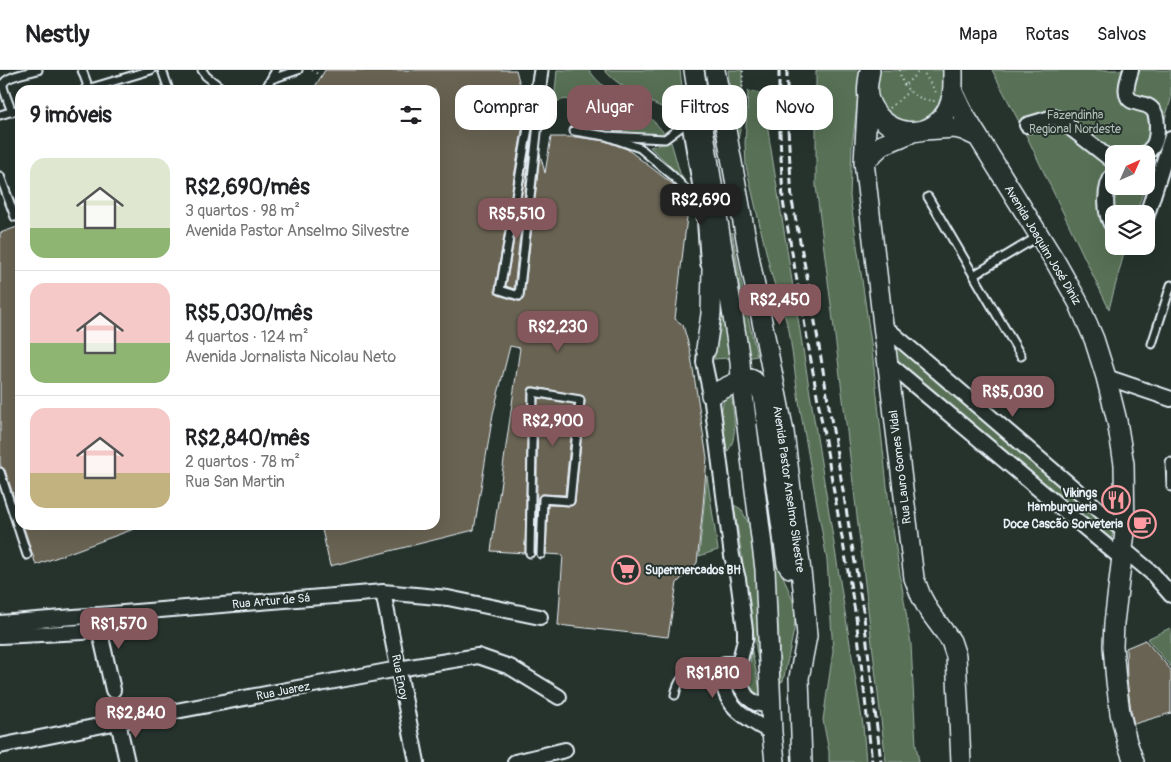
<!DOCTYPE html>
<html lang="pt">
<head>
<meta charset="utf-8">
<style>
	:root { --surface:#fff; --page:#f2f2f2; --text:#202124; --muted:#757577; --line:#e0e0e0; --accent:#84575d }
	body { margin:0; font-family:Pangolin,sans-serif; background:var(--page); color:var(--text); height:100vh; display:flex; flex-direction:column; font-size:19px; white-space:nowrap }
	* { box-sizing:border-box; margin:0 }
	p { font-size:16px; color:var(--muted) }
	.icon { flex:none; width:28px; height:28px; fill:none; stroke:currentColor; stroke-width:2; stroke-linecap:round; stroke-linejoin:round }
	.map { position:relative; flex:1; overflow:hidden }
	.drawer { position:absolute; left:15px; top:15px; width:425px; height:445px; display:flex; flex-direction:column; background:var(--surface); border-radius:15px; box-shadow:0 5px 20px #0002 }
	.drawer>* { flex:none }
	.hud { position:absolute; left:455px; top:15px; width:475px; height:45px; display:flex; gap:10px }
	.needle { width:32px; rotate:45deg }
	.tools { position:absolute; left:1105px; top:75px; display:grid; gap:10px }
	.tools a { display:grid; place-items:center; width:50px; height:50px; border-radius:10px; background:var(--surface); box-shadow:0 5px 20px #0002; font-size:25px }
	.price { position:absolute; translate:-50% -42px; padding:0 11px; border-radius:10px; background:var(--accent); color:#fff; font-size:16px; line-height:32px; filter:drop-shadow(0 1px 2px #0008) }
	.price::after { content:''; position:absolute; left:50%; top:30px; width:15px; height:11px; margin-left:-8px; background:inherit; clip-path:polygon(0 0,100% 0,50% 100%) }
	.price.selected { background:#222; color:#fff }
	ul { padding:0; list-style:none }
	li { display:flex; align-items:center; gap:15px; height:125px; padding:0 15px }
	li+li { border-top:1px solid var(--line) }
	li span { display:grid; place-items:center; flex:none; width:140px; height:100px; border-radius:15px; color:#555 }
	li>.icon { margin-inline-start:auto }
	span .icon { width:60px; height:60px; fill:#fffc; stroke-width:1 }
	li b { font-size:21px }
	h2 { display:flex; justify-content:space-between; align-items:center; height:60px; padding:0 15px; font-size:21px }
	.chip { padding:0 18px; border-radius:15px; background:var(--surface); box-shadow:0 5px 20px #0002; font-size:18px; line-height:45px }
	.chip.selected { background:var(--accent); color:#fff }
	header { display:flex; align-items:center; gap:30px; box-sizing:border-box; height:70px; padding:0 25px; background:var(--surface); border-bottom:1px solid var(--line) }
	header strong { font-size:24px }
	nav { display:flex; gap:28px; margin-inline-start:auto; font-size:18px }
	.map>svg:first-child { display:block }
	.green { fill:#597156; stroke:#a0b1a7 }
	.building { fill:#696352; stroke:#e8f1f8 }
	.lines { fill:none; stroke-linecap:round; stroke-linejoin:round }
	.lane-casing { stroke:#e8f1f8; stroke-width:11 }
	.street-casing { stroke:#e8f1f8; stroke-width:18 }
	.secondary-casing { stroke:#e8f1f8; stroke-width:22 }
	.path { stroke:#e8f1f8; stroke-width:2; stroke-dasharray:1 4; stroke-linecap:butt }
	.lane { stroke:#26332d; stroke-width:7 }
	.street { stroke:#26332d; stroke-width:14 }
	.secondary { stroke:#26332d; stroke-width:19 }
	.rail { stroke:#e8f1f8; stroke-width:3; stroke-dasharray:8 4; stroke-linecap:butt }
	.labels { text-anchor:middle; stroke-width:4; stroke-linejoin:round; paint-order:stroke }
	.park-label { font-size:12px; fill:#afbeb7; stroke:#26332d }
	.street-label { font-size:12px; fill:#e8f1f8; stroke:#26332d }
	.poi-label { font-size:12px; font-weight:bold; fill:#e8f1f8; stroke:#26332d; text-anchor:end }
</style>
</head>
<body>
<header>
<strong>Nestly</strong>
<nav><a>Mapa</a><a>Rotas</a><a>Salvos</a></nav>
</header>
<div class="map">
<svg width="1171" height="692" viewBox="0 0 1171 692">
	<rect width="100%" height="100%" fill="#26332d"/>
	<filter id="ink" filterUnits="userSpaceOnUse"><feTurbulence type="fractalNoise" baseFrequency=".02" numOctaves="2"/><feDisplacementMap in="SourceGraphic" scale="10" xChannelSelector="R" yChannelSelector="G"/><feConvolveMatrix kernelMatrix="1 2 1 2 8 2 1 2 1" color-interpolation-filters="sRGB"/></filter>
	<g filter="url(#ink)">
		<path class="green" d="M557,0H589C604,22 630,33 650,48C655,52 660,58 664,63L660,65L633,63L606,57L579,35L566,29L554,32Z
			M604,0H680L685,42L678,44C653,34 622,20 604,0Z
			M728,0H742C742,15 744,62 736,72L734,63Z
			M816,0H861L852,77L850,126L872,280L889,434L911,574L916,675L919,692H886L846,353L816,116Z
			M877,0H948L944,34L923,56L891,50L876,27Z
			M992,0H1171V29L1146,111V84H1114V116H1145L1136,144H1114V176H1126L1109,239L1028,69Z
			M748,21L762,23L863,655L866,692H829V682L823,650L833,581L827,490L800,338L789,260L771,203L746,96L745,73Z
			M671,72L680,103L686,114L665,91L650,77Z
			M732,162L748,248L757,286L747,288L745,258Z
			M716,200L730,272L729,288L714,289L720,261V245Z
			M896,276L1113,462L1111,474L896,291Z
			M749,317L753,320L764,382L781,501L793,531L795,548L794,560L783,611L780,613C780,514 763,415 749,317Z
			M727,327L732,328C733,345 739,368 727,382L721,344L724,328Z
			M707,406L718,480L699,486Z
			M734,435L741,439L750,456L756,503L762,603L760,604Z
			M1170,558L1171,559V597L1147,569Z
			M751,577L761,625C744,619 748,607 750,594C751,588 751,583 751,577Z"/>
		<path class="building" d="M325,0H516L526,37L495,219L496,223L498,225L518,231H521L524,227L540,84L545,103L551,67H576L605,71L627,79L674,115L689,130L675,249L683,255L690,280L707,388L703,436L697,493L677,513L668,567L558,555L563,485L546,484L548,435L570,436L574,434L575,432L585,331L583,326L534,317H530L528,320L525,483L491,481L520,278L510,276L493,344L474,460L330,496L321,455H435V20H313Z
			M530,76L514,219L506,216Z
			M20,156V446L5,400L1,397L0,393V163Z
			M538,328L574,334L565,425L543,424L538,427L536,484Z
			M23,455H142V456L36,495Z
			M1145,570L1171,600V643L1134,654L1131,641L1127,610L1126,578Z"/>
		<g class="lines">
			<defs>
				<path id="lane" d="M82,0L89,19
					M162,0L169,20
					M202,0L206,6L219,16L217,20
					M538,0L500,220L519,226L544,0
					M272,9L298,0
					M84,20L151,0
					M265,20L276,0
					M12,42C10,36 3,20 3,15C4,6 31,2 38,0
					M0,45L20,39
					M574,61L606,66L665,69L689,51
					M606,66L640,78L672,105L701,135
					M0,106L15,147L20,145
					M928,127L1021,286
					M974,205L1039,166
					M1152,274L1171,215
					M1170,392L1171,417
					M0,402L27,485
					M530,483L533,322L580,330L570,431L543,429L541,484
					M675,625C676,620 678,614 681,610C690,596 710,595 725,594"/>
				<path id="street" d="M1131,0C1129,7 1124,20 1128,27C1132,35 1146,32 1152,39C1159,45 1158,68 1153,76C1150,80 1148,82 1144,84
					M698,32L689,51L704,137L708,193
					M1027,55L1054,47L1059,49L1114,92
					M1114,103C1104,116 1103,145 1114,158
					M1146,148L1171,69
					M883,255L1125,462
					M706,269L704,292L711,325L732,486L738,509L745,560V570L739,594L741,617L747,627L755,633L771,636
					M888,293L1121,488
					M1106,307L1171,329
					M1122,478L1152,503L1171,525
					M383,522L417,692
					M96,545L113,620
					M0,553L383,522L448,528L540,547
					M0,566L83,562L93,556L96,549
					M739,594H725C724,601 723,608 724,614C726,639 753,652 772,663
					M118,652L127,692
					M0,676L118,652L398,599L478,586L510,597L559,627
					M515,692L565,680"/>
				<path id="secondary" d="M694,0L740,291L741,309L765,499L772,663L775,692
					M715,0L751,196L784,362L803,518L807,566L799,608L802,692
					M870,0C869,8 866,19 868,27C879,65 930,76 948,38C954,26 953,13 953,0
					M953,22L962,41L1055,191L1078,232L1094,269L1106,307L1117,351L1124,394L1125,462L1114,553L1113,576L1116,611L1120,643L1127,672L1134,692
					M868,25L864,92L883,255L914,508L921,526L929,541L951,571L956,586L961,692
					M924,60L955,58L963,60L978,67
					M864,92L882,75L913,62
					M706,279L711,244L712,199L716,175
					M711,325C718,321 725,318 733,314C750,305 755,307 763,325L787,494L790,498"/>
			</defs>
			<use href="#lane" class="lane-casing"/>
			<use href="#street" class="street-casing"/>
			<use href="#secondary" class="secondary-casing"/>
			<path class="path" d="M312,0L321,6
				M900,0C900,19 918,31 936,31
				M922,0L937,24
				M906,14L920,0
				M890,38L909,21
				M741,57L743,0"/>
			<use href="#lane" class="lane"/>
			<use href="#street" class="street"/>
			<use href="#secondary" class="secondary"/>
			<path class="rail" d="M779,0V41L783,131L856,547L872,692
				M787,0V40L792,131L810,222L864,547L881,692"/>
		</g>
	</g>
	<defs>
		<symbol id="restaurant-ring" viewBox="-11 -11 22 22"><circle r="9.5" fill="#26332d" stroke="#ff9aa2" stroke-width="1.5"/><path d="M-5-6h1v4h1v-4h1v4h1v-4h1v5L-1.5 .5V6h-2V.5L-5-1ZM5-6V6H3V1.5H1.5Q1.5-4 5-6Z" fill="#ff9aa2"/></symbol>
		<symbol id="cafe-ring" viewBox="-11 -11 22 22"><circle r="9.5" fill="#26332d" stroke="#ff9aa2" stroke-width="1.5"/><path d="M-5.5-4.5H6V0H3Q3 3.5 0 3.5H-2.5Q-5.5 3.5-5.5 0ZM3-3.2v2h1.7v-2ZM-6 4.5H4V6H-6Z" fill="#ff9aa2"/></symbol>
		<symbol id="supermarket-ring" viewBox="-11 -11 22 22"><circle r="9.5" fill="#26332d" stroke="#ff9aa2" stroke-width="1.5"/><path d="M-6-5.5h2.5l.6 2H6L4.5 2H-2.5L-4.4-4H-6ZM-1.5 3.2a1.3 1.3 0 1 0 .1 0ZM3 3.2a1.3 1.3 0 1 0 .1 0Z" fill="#ff9aa2"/></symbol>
	</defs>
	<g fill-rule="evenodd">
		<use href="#restaurant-ring" x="1100" y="414" width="32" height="32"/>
		<use href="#cafe-ring" x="1126" y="438" width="32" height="32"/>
		<use href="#supermarket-ring" x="610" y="484" width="32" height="32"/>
	</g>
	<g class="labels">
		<g class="park-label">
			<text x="1075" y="49">Fazendinha<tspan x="1075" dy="14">Regional Nordeste</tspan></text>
		</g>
		<g class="street-label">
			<text transform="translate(1043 175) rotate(59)" y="4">Avenida Joaquim José Diniz</text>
			<text transform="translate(900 397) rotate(-97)" y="4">Rua Lauro Gomes Vidal</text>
			<text transform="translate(789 419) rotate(82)" y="4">Avenida Pastor Anselmo Silvestre</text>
			<text transform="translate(271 531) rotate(-5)" y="4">Rua Artur de Sá</text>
			<text transform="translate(400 607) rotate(79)" y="4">Rua Enoy</text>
			<text transform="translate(283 621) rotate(-11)" y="4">Rua Juarez</text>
		</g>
		<g class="poi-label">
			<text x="1097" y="427">Vikings<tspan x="1097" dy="14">Hamburgueria</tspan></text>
			<text x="1123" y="458">Doce Cascão Sorveteria</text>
			<text x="645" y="504" text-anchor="start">Supermercados BH</text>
		</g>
	</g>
</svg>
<div class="tools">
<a><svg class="needle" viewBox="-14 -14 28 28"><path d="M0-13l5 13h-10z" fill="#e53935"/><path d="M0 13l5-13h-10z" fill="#757577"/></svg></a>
<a><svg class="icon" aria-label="layers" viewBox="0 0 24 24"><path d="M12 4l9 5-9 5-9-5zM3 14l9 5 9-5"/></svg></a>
</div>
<b class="price selected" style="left:701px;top:156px">R$2,690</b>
<b class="price" style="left:517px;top:170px">R$5,510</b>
<b class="price" style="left:780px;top:256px">R$2,450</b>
<b class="price" style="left:558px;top:283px">R$2,230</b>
<b class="price" style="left:1013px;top:348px">R$5,030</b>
<b class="price" style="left:553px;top:377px">R$2,900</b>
<b class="price" style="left:119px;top:580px">R$1,570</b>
<b class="price" style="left:713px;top:629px">R$1,810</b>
<b class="price" style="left:136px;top:669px">R$2,840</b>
<div class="hud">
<a class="chip">Comprar</a>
<a class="chip selected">Alugar</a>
<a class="chip">Filtros</a>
<a class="chip">Novo</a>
</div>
<section class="drawer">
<h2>9 imóveis<svg class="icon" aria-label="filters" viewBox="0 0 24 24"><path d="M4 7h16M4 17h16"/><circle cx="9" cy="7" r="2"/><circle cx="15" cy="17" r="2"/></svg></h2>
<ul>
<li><span style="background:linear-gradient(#dfe7d0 70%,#8fb573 0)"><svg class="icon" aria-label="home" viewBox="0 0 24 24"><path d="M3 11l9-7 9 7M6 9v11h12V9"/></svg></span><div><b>R$2,690/mês</b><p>3 quartos · 98 m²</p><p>Avenida Pastor Anselmo Silvestre</p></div></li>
<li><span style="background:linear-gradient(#f6c9c9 60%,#8fb573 0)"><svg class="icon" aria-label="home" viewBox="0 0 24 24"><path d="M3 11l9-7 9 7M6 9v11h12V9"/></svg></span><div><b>R$5,030/mês</b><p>4 quartos · 124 m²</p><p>Avenida Jornalista Nicolau Neto</p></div></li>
<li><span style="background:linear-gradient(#f6c9c9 65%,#c2b280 0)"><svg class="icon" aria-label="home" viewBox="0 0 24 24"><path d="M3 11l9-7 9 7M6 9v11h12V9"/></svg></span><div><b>R$2,840/mês</b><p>2 quartos · 78 m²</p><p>Rua San Martin</p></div></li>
</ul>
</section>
</div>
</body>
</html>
